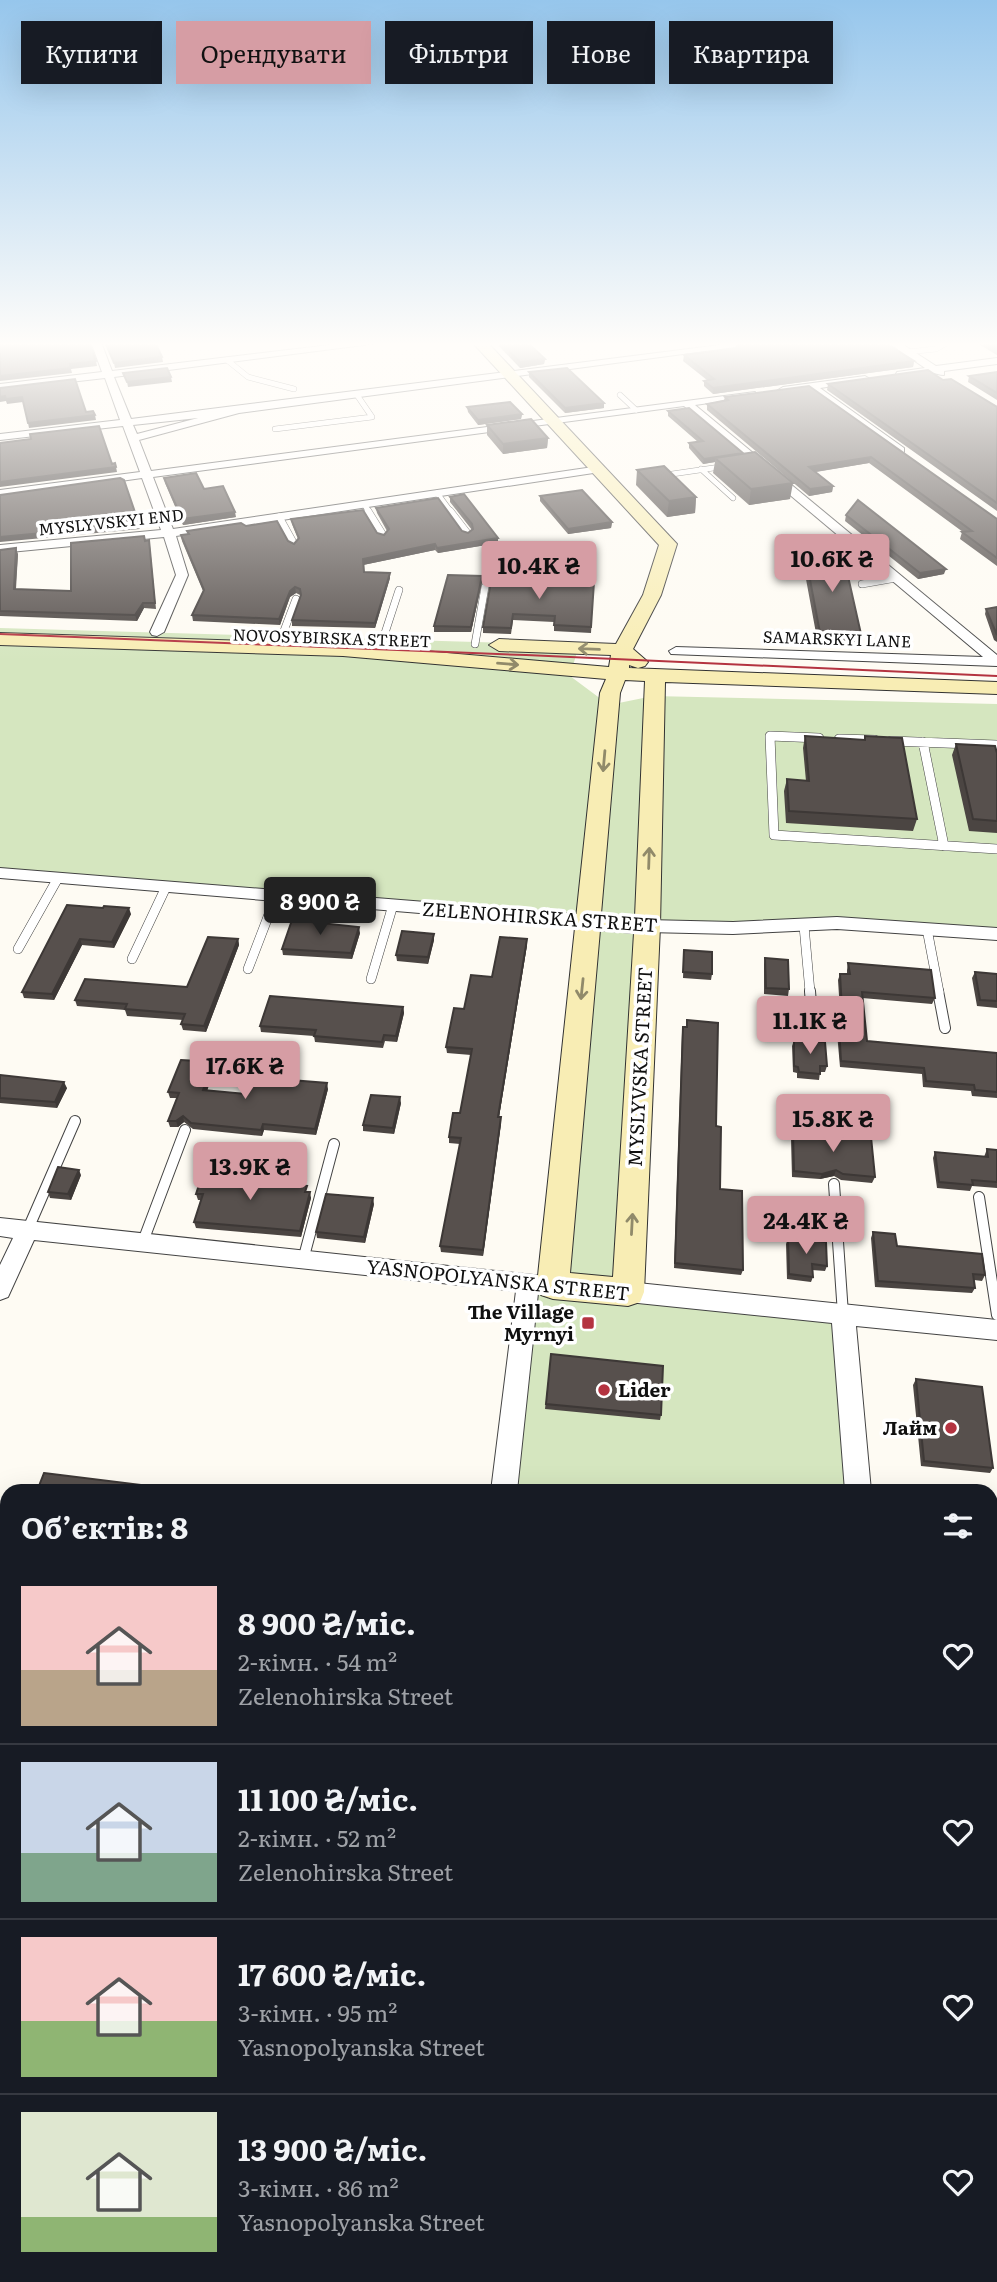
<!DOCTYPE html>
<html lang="uk">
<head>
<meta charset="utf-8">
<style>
	:root { --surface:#171b24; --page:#20242c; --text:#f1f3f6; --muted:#9ea1a6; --line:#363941; --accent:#d69da4 }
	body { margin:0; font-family:Literata,serif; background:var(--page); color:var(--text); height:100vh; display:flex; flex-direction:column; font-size:26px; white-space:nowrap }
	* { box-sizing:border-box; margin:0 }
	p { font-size:23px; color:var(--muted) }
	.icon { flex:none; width:38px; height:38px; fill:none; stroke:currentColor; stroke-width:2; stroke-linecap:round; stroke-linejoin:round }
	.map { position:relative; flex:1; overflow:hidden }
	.details { position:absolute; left:0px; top:1484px; width:998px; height:798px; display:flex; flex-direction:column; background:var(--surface); border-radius:21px 21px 0 0; box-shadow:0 7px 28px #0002 }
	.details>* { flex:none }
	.banner { position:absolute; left:21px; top:21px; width:956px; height:63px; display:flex; gap:14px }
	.price { position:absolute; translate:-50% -60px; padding:0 16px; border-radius:7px; background:var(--accent); color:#111; font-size:23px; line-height:46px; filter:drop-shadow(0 2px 4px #0008) }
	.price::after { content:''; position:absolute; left:50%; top:42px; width:21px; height:16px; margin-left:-10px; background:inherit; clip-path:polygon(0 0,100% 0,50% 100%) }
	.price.on { background:#222; color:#fff }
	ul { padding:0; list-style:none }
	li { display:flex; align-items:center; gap:21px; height:175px; padding:0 21px }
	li+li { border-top:2px solid var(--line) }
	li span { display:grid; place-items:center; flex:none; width:196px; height:140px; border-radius:0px; color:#555 }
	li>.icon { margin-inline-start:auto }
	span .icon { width:84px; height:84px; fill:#fffc; stroke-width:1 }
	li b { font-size:30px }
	h2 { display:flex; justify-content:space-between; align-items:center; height:84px; padding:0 21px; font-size:30px }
	.chip { padding:0 24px; border-radius:0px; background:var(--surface); box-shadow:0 7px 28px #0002; font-size:24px; line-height:63px }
	.chip.on { background:var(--accent); color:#111 }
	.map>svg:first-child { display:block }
	.green { fill:#d5e6bf }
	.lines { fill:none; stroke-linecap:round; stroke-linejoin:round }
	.lane-far5-casing { stroke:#434343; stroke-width:6 }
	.lane-far4-casing { stroke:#434343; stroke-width:8 }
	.lane-far3-casing { stroke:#434343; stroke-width:10 }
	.lane-far2-casing { stroke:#434343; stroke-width:12 }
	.lane-far1-casing { stroke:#434343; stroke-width:15 }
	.lane-casing { stroke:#434343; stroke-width:18 }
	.street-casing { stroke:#434343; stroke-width:2 }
	.secondary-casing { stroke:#323232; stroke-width:2 }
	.lane-far5 { stroke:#fff; stroke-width:5 }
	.lane-far4 { stroke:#fff; stroke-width:7 }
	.lane-far3 { stroke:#fff; stroke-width:9 }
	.lane-far2 { stroke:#fff; stroke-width:10 }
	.lane-far1 { stroke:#fff; stroke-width:13 }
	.lane { stroke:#fff; stroke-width:17 }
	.street { fill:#fff; fill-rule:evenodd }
	.secondary { fill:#f8edb4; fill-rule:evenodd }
	.tram { stroke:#b43340; stroke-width:2 }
	.wall { fill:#4b4542 }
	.shaded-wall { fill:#3d3836 }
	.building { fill:#57504d; stroke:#3d3836; stroke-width:2 }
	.oneway { stroke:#908a6a }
	.poi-dot { fill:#b43340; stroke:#fff; stroke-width:2.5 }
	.labels { text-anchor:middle; stroke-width:7; stroke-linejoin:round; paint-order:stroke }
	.far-street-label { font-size:16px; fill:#101010; stroke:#fff }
	.street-label { font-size:19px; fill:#101010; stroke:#fff }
	.poi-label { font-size:19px; font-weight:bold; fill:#101010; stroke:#fff; text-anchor:end }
</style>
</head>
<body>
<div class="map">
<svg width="997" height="2282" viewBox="0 0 997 2282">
	<rect width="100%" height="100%" fill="#fefbf3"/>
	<path class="green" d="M0,628L579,645L570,676L609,705L653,696L997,704V934L837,923L648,926L628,1292L843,1314L858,1491H504L528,1283L552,1285L588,921L0,873Z"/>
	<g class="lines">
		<defs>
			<path id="lane-far5" d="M907,352L936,349L948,342
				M227,360L248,377L294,389
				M620,395L636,410
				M275,429L372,417L357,395
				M701,469L733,498
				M672,474L727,466
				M437,493L451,512
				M364,504L369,512"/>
			<path id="lane-far4" d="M368,511L383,535
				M450,511L467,533
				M279,517L294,544
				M862,584L896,578
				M282,636L296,599
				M383,639L399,590
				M475,644L485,587"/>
			<path id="lane-far3" d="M819,738L770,736L774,835L997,849
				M839,739L875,740
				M891,741L997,745
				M923,742L944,846
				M804,926L810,992
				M927,929L939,992
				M18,949L58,878
				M132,959L166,887
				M248,969L276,896
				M371,979L393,905"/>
			<path id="lane-far2" d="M810,991L812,1017
				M938,991L945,1028
				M834,1184L843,1314
				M979,1197L997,1315
				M28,1229L75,1121
				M142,1244L185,1130
				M303,1260L334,1144"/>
			<path id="lane-far1" d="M990,1734L997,1736"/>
			<path id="lane" d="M990,1957L997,1959
				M990,2236L997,2239"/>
			<path id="street" d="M91,342H101L112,371L355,342H387L114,377L131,419L744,342H774L239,413L139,440L151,471L755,392V396L751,397L695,405L997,655V666L671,654L669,651L676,647L983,657L684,406L153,477L173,529L600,466L606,469L600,472L176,536L188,575L164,632L157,636L152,635L150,632L176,575L164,537L0,553V545L161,530L142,478L0,498V490L140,472L123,426L0,440V434L120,420L105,378L0,390V384L102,372ZM198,418L137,434L133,425Z
				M887,342H899L936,366L997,358V364L944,371V375C939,375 936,373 932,373C920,371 907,381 896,374L897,372L925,368Z
				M865,376L870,379L869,381L820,388L904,448V452H896L809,390L783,393L778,390L783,387Z
				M0,868L589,915L598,921L589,927L0,878Z
				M837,917L997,928V940L837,929L733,934L647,932L638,926L647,920L733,922Z
				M0,1218L561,1278L565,1285L561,1292L553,1295L538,1293L517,1491H491L516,1291L34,1240L8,1297L0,1300V1265L13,1238L0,1236Z
				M628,1282L997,1320V1340L856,1326L871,1491H845L832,1323L628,1302L620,1299L616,1292L620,1285Z
				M394,2275H432L431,2282H393Z
				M781,2275H819L817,2282H779Z"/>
			<path id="secondary" d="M472,342H487L677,544L661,595L633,649L648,662L645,666L638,668L629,665V668L997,682V694L665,682L660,926L644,1292L640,1302L628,1306L553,1299L541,1295L537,1285L600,693L606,679L343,656L0,645V633L343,644L609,667L611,655L499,651L489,645L499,639L616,644L643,595L659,545ZM625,680L645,681L635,917L601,914L620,693ZM600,930L634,933L613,1277L570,1273Z"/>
		</defs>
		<use href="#lane-far5" class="lane-far5-casing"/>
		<use href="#lane-far4" class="lane-far4-casing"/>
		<use href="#lane-far3" class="lane-far3-casing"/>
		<use href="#lane-far2" class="lane-far2-casing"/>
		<use href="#lane-far1" class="lane-far1-casing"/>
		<use href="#lane" class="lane-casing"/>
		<use href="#street" class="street-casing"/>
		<use href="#secondary" class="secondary-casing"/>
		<use href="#lane-far5" class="lane-far5"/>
		<use href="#lane-far4" class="lane-far4"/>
		<use href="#lane-far3" class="lane-far3"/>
		<use href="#lane-far2" class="lane-far2"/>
		<use href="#lane-far1" class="lane-far1"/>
		<use href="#lane" class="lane"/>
		<use href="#street" class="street"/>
		<use href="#secondary" class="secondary"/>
		<path class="tram" d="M0,634C332,645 665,662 997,676"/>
	</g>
	<path class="wall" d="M495,342H527L545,359L544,364L520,368Z
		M975,342H997V355Z
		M736,344L914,361L913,367L713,394L704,386V381L707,380L683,361L684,355L735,349Z
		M529,372L604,403V408L565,413L529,377Z
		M997,372V400L968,382L969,376Z
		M943,380L997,406V511L827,390L828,384Z
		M809,386L997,519V566L960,539L962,532H963L869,463L816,472L833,486L832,492L809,496L707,410V404L724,400L725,397Z
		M467,407L522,414L521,419L478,425L468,412Z
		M668,411L790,499L749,505L713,473L715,462L703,464L689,448V443L698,442L668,416Z
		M487,425L548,438L547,448L503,454L487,435Z
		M637,470L696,497L695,513L667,517L636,485Z
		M164,478L236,517L183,525L165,483Z
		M540,496L612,522L611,528L568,534L540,501Z
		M450,497L498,543L438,553L435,550L363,565L364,572L390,573V578L375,628L292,626V620L301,596L300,595L296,593L290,597L280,625L193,621L192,615L203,591L182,541L181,535L188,534L187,531L246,526L294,544L298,539L292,524L291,519L377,533L384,535L387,531L377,513L376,508L468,533L472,530L450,502Z
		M846,515L944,574L918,579L845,521Z
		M145,541L150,546L156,609L144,608L137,621L0,616V550L18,554L16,589L71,591Z
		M805,553L861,634L858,645L818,644L803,563Z
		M488,576L594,582L591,633L554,631V622L513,620L511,634L483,633V627L490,586L488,582Z
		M482,582L471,632H434V626Z
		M997,607V642L994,640L985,614L986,609Z
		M805,736L864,740L865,736L917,819L913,831L786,823L784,791L787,779L806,781L803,748Z
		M956,744L997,753V833L969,831L952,755Z
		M103,908L131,914L114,948L82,945L54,1000L24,998L22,992Z
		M360,933L352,959L283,955L282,949Z
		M434,934V940L428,964L397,961L396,955Z
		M238,939L239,945L206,1032L183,1030L181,1024L183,1020L127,1016L125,1010L77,1006L75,1000L187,987Z
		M527,945L499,1117L501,1123L483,1256L441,1252L440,1246L460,1144L449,1143V1137L460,1113L471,1055L447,1053L446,1047L464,1009L492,977Z
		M684,950L712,974L711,980L683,978Z
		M765,958L789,989L788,996L764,994V964Z
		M848,963L935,998L932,1004L862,998L867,1041L997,1053V1098L972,1096L971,1091L923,1087L922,1074L840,1067L837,1033L839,1027H841L838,980L840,974H847V970Z
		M975,972L997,974V1008L977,1006L972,978Z
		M403,1007L404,1013L397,1042L385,1041L383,1048L315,1042L314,1036L261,1032L260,1026Z
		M687,1020L716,1126L720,1189L743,1270L741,1275L674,1268L682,1033L683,1027H686Z
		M794,1040L827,1066L825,1072H820L819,1080L797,1078V1073L793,1072L792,1046Z
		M215,1068L207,1091L246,1094L279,1076V1079L328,1089L316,1135L264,1130L262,1136L193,1129L184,1122L178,1127H170L168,1121L177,1098H170L168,1092Z
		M0,1075L67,1088L57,1108L0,1103Z
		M401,1103L394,1134L363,1131V1125Z
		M793,1133L875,1177L872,1183L841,1180L834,1176L820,1179L792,1177L791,1139Z
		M987,1149L997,1150V1188L972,1186L970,1191L937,1188L933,1158L935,1152L984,1157Z
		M81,1175L71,1200L50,1198L48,1192Z
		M243,1179L242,1180L308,1192L311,1198L301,1237L196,1228L194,1222L201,1200H198L196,1194Z
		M374,1204L365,1243L317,1238L316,1232Z
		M873,1232L897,1246L985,1275L982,1281L974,1280L975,1288L972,1293L875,1287L871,1238Z
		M788,1238L827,1266L825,1271L812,1270L813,1277L811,1282L787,1279L786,1244Z
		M551,1354L661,1415L660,1420L545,1409Z
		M916,1379L993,1468L990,1473L921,1466L913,1385Z
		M990,1540L997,1541V1714L990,1713Z
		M0,1613L7,1614V1697L0,1696Z
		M997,1759V1839L990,1837V1785L993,1786L994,1762Z
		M7,1769V1877L0,1876V1773H5Z"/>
	<path class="shaded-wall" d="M162,357L163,362L115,368L114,363Z
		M545,359L544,364L520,368V362Z
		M96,361L97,366L71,369L72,373L0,381V376L70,364Z
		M914,361L913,367L713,394V388Z
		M171,377L172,382L128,387L127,382Z
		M5,396L22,397L23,402L7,404L6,401L0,402V397Z
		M604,403V408L565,413V408Z
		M522,414L521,419L478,425V420Z
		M95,415L96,420L29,428L28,423Z
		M548,438L547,448L503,454V444Z
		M743,453L715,458V462L703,464L704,459Z
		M871,457L869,463L808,473L809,467Z
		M116,467L117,472L0,487V482Z
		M793,483L790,499L749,505L751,489Z
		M833,486L832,492L809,496L810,489Z
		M696,497L695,513L667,517L669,501Z
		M235,512L236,517L183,525L182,519Z
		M612,522L611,528L568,534V529Z
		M139,524L140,529L0,542V537Z
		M498,538V543L438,553L437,548Z
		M435,544V550L363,565V559Z
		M16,548L18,554L15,595L14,589Z
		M946,569L944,574L918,579L920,573Z
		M390,573V578L375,628V623Z
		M482,576V582L471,632V627Z
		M295,587L296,593L290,597L280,625L279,619L290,591Z
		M143,603L144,608L137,621L135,615Z
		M129,908L131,914L114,948L112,942Z
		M359,927L360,933L352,959L351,953Z
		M434,934V940L428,964V957Z
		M80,939L82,945L54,1000L52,994Z
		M238,939L239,945L206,1032L204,1026Z
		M527,939V945L498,1123V1117Z
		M403,1007L404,1013L397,1042L396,1036Z
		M213,1062L215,1068L205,1096L203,1090Z
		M64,1082L67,1088L57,1108L55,1102Z
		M327,1083L328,1089L316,1135L315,1129Z
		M400,1097L401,1103L394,1134L393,1128Z
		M183,1116L184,1122L178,1127L176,1121Z
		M501,1117V1123L483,1256V1250Z
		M263,1124L264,1130L262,1136L261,1130Z
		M79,1170L81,1175L71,1200L68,1194Z
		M836,1170L834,1176L820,1179L822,1174Z
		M310,1192L311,1198L301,1237L300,1231Z
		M373,1198L374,1204L365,1243L364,1237Z"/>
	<path class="building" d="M0,342H89L96,361L70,364L71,368L0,376Z
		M105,342H155L162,357L114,363Z
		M500,342H527L545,359L520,362Z
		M751,342H883L914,361L713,388L704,381L714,379L684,355L741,348L736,344Z
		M986,342H997V349Z
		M167,368L171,377L127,382L123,373Z
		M567,368L604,403L565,408L529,372Z
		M928,370L943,380L951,379L997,407V503L828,384Z
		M997,372V393L969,376Z
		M75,379L86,412L93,411L95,415L28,423L22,397L6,399L5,396L0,397V388Z
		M809,386L997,519V558L962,532L972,531L871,457L809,467L833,486L810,489L707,404L728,400L725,397Z
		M510,402L522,414L478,420L467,407Z
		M689,408L743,453L704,459L689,443L703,441L668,411Z
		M531,419L548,438L503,444L487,425Z
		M99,426L112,464L115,463L116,467L0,482V443L31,439L30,434Z
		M755,452L793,483L751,489L715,458Z
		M664,466L696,497L669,501L637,470Z
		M196,473L204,489L223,486L235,512L182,519L164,478Z
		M120,478L124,480L139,524L0,537V495Z
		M582,490L612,522L568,529L540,496Z
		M464,494L498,538L437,548L435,544L363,559L364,572L390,573L375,623L292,620L301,595L300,589L295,587L290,591L279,619L192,615L204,590L181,535L189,534L187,531L241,523L246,526L277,521L288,541L294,544L299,538L291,519L363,510L377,533L384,535L389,529L376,508L438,498L462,531L468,533L473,529L472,524L450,497Z
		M858,500L946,569L920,573L846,515Z
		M144,536L145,541L149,540L155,603H143L135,615L0,611V550L16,548L14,589L71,591V543Z
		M805,553L843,554L861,634L820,633Z
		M448,575L482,576L471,627L434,626Z
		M488,576L594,582L591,627L554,625L555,616L513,614L511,628L483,627L491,582Z
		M997,607V635L986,609Z
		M805,736L865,740V736L902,738L917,819L789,811L787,779L809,781Z
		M956,744L995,746L997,753V821L973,819Z
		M67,905L103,908L104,906L129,908L112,942L80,939L52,994L22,992Z
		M292,920L359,927L351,953L282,949Z
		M402,931L434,934L428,957L396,955Z
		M208,937L238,939L204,1026L181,1024L185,1014L125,1009L127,1004L75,1000L85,979L187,987Z
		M500,937L527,939L498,1117H501L483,1250L440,1246L461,1138L449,1137L453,1113H460L472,1049L446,1047L454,1008L464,1009L471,975L492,977Z
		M684,950L712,952V974L683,972Z
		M765,958L788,960L789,989L766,988Z
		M848,963L931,970L935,998L862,992L867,1041L997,1053V1092L975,1090L974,1085L926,1081L924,1068L841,1061L839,1027H843L840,974H850Z
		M975,972L997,974V1001L980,1000Z
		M270,996L403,1007L396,1036L384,1035L382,1042L314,1036L316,1030L260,1026Z
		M687,1020L718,1023L716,1126L721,1127L720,1189L742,1191L743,1270L675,1263L683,1027H687Z
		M794,1040L825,1042L827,1066H820V1074L799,1072L798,1067L794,1066Z
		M181,1060L213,1062L203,1090L246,1094L253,1073L279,1076L278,1079L327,1083L315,1129L263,1124L261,1130L191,1123L183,1116L176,1121H168L179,1093L168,1092Z
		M0,1075L64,1082L55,1102L0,1098Z
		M371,1095L400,1097L393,1128L363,1125Z
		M793,1133L871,1137L875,1177L843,1174L836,1170L822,1174L794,1171Z
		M987,1149L997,1150V1182L972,1180L973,1185L939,1182L935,1152L988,1157Z
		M58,1167L79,1170L68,1194L48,1192Z
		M204,1170L241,1173L239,1180L307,1186L305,1192H310L300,1231L194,1222L203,1194H196Z
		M326,1194L373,1198L364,1237L316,1232Z
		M873,1232L895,1234L897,1246L982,1254L985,1275L973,1274L975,1288L878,1281Z
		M788,1238L826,1242L827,1266L812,1264L813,1277L789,1274Z
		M551,1354L663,1366L661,1415L546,1404Z
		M916,1379L982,1387L993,1468L924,1461Z
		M44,1473L158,1487L157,1491H37Z
		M990,1540L997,1541V1710L990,1709Z
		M0,1613L7,1614V1691L0,1690Z
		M7,1769V1873L0,1872V1773H5Z
		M990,1785L997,1787V1835L990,1833Z
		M990,1882L997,1884V1945L990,1946Z
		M990,1964L997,1967V2025L995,2024V2028L990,2027Z
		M990,2128L997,2130V2151L992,2209L990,2208Z
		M239,2275H330L329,2282H238Z
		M466,2275H589L588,2282H465Z"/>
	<defs><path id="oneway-shaft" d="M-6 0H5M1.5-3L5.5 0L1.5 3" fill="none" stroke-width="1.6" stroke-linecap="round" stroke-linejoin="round" transform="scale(1.75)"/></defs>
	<g class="oneway">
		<use href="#oneway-shaft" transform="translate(589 649) rotate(-178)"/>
		<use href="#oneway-shaft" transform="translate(508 664) rotate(5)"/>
		<use href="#oneway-shaft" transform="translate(604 761) rotate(95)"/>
		<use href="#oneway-shaft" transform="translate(649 858) rotate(-88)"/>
		<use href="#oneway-shaft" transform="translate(582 989) rotate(96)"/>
		<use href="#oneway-shaft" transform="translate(632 1224) rotate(-87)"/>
	</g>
	<linearGradient id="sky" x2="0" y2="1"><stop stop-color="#96c6ec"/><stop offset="0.52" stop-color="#fffdfa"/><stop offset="1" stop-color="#fffdfa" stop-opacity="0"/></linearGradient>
	<rect width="997" height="662" fill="url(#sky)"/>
	<g class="poi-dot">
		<rect x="581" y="1316" width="14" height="14" rx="3.5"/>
		<circle cx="604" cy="1390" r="7"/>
		<circle cx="951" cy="1428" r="7"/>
	</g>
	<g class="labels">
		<g class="far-street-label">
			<text transform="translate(111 522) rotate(-6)" y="6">MYSLYVSKYI END</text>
			<text transform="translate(332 638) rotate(2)" y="6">NOVOSYBIRSKA STREET</text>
			<text transform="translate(837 639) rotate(2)" y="6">SAMARSKYI LANE</text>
		</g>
		<g class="street-label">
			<text transform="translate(540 917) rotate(4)" y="7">ZELENOHIRSKA STREET</text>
			<text transform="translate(640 1067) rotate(-87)" y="7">MYSLYVSKA STREET</text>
			<text transform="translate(498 1280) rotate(6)" y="7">YASNOPOLYANSKA STREET</text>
		</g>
		<g class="poi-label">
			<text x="574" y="1319">The Village<tspan x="574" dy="22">Myrnyi</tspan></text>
			<text x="618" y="1397" text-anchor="start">Lider</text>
			<text x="937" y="1435">Лайм</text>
		</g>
	</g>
</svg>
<b class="price" style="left:832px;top:594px">10.6K ₴</b>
<b class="price" style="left:539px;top:601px">10.4K ₴</b>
<b class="price on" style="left:320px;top:937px">8 900 ₴</b>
<b class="price" style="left:810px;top:1056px">11.1K ₴</b>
<b class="price" style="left:245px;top:1101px">17.6K ₴</b>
<b class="price" style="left:833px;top:1154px">15.8K ₴</b>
<b class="price" style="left:250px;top:1202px">13.9K ₴</b>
<b class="price" style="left:806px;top:1256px">24.4K ₴</b>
<div class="banner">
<a class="chip">Купити</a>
<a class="chip on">Орендувати</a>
<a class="chip">Фільтри</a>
<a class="chip">Нове</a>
<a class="chip">Квартира</a>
</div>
<section class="details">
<h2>Об’єктів: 8<svg class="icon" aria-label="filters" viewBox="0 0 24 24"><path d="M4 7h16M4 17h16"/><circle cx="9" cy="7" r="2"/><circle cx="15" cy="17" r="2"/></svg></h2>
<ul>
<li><span style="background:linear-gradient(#f6c9c9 60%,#b9a48a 0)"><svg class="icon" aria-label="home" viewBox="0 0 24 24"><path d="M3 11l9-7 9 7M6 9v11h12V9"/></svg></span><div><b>8 900 ₴/міс.</b><p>2-кімн. · 54 m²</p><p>Zelenohirska Street</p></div><svg class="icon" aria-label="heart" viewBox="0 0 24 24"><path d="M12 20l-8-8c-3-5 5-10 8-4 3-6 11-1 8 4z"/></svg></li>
<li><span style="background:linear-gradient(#c9d6e8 65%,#7fa58c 0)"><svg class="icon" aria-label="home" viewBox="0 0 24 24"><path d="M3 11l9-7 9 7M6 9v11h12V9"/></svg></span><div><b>11 100 ₴/міс.</b><p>2-кімн. · 52 m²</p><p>Zelenohirska Street</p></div><svg class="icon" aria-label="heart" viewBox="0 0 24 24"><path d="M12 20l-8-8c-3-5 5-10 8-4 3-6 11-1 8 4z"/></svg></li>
<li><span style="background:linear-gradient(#f6c9c9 60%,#8fb573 0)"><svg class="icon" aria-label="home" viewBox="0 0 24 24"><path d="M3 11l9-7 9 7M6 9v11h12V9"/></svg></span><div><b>17 600 ₴/міс.</b><p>3-кімн. · 95 m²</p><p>Yasnopolyanska Street</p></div><svg class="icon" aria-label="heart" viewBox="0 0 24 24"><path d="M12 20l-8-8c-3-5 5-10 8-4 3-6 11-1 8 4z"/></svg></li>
<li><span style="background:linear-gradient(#dfe7d0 75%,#8fb573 0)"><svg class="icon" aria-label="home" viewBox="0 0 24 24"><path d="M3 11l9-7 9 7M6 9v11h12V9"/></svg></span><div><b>13 900 ₴/міс.</b><p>3-кімн. · 86 m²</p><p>Yasnopolyanska Street</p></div><svg class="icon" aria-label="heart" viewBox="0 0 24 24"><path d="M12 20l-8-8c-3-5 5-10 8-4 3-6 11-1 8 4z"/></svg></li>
</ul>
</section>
</div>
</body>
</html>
